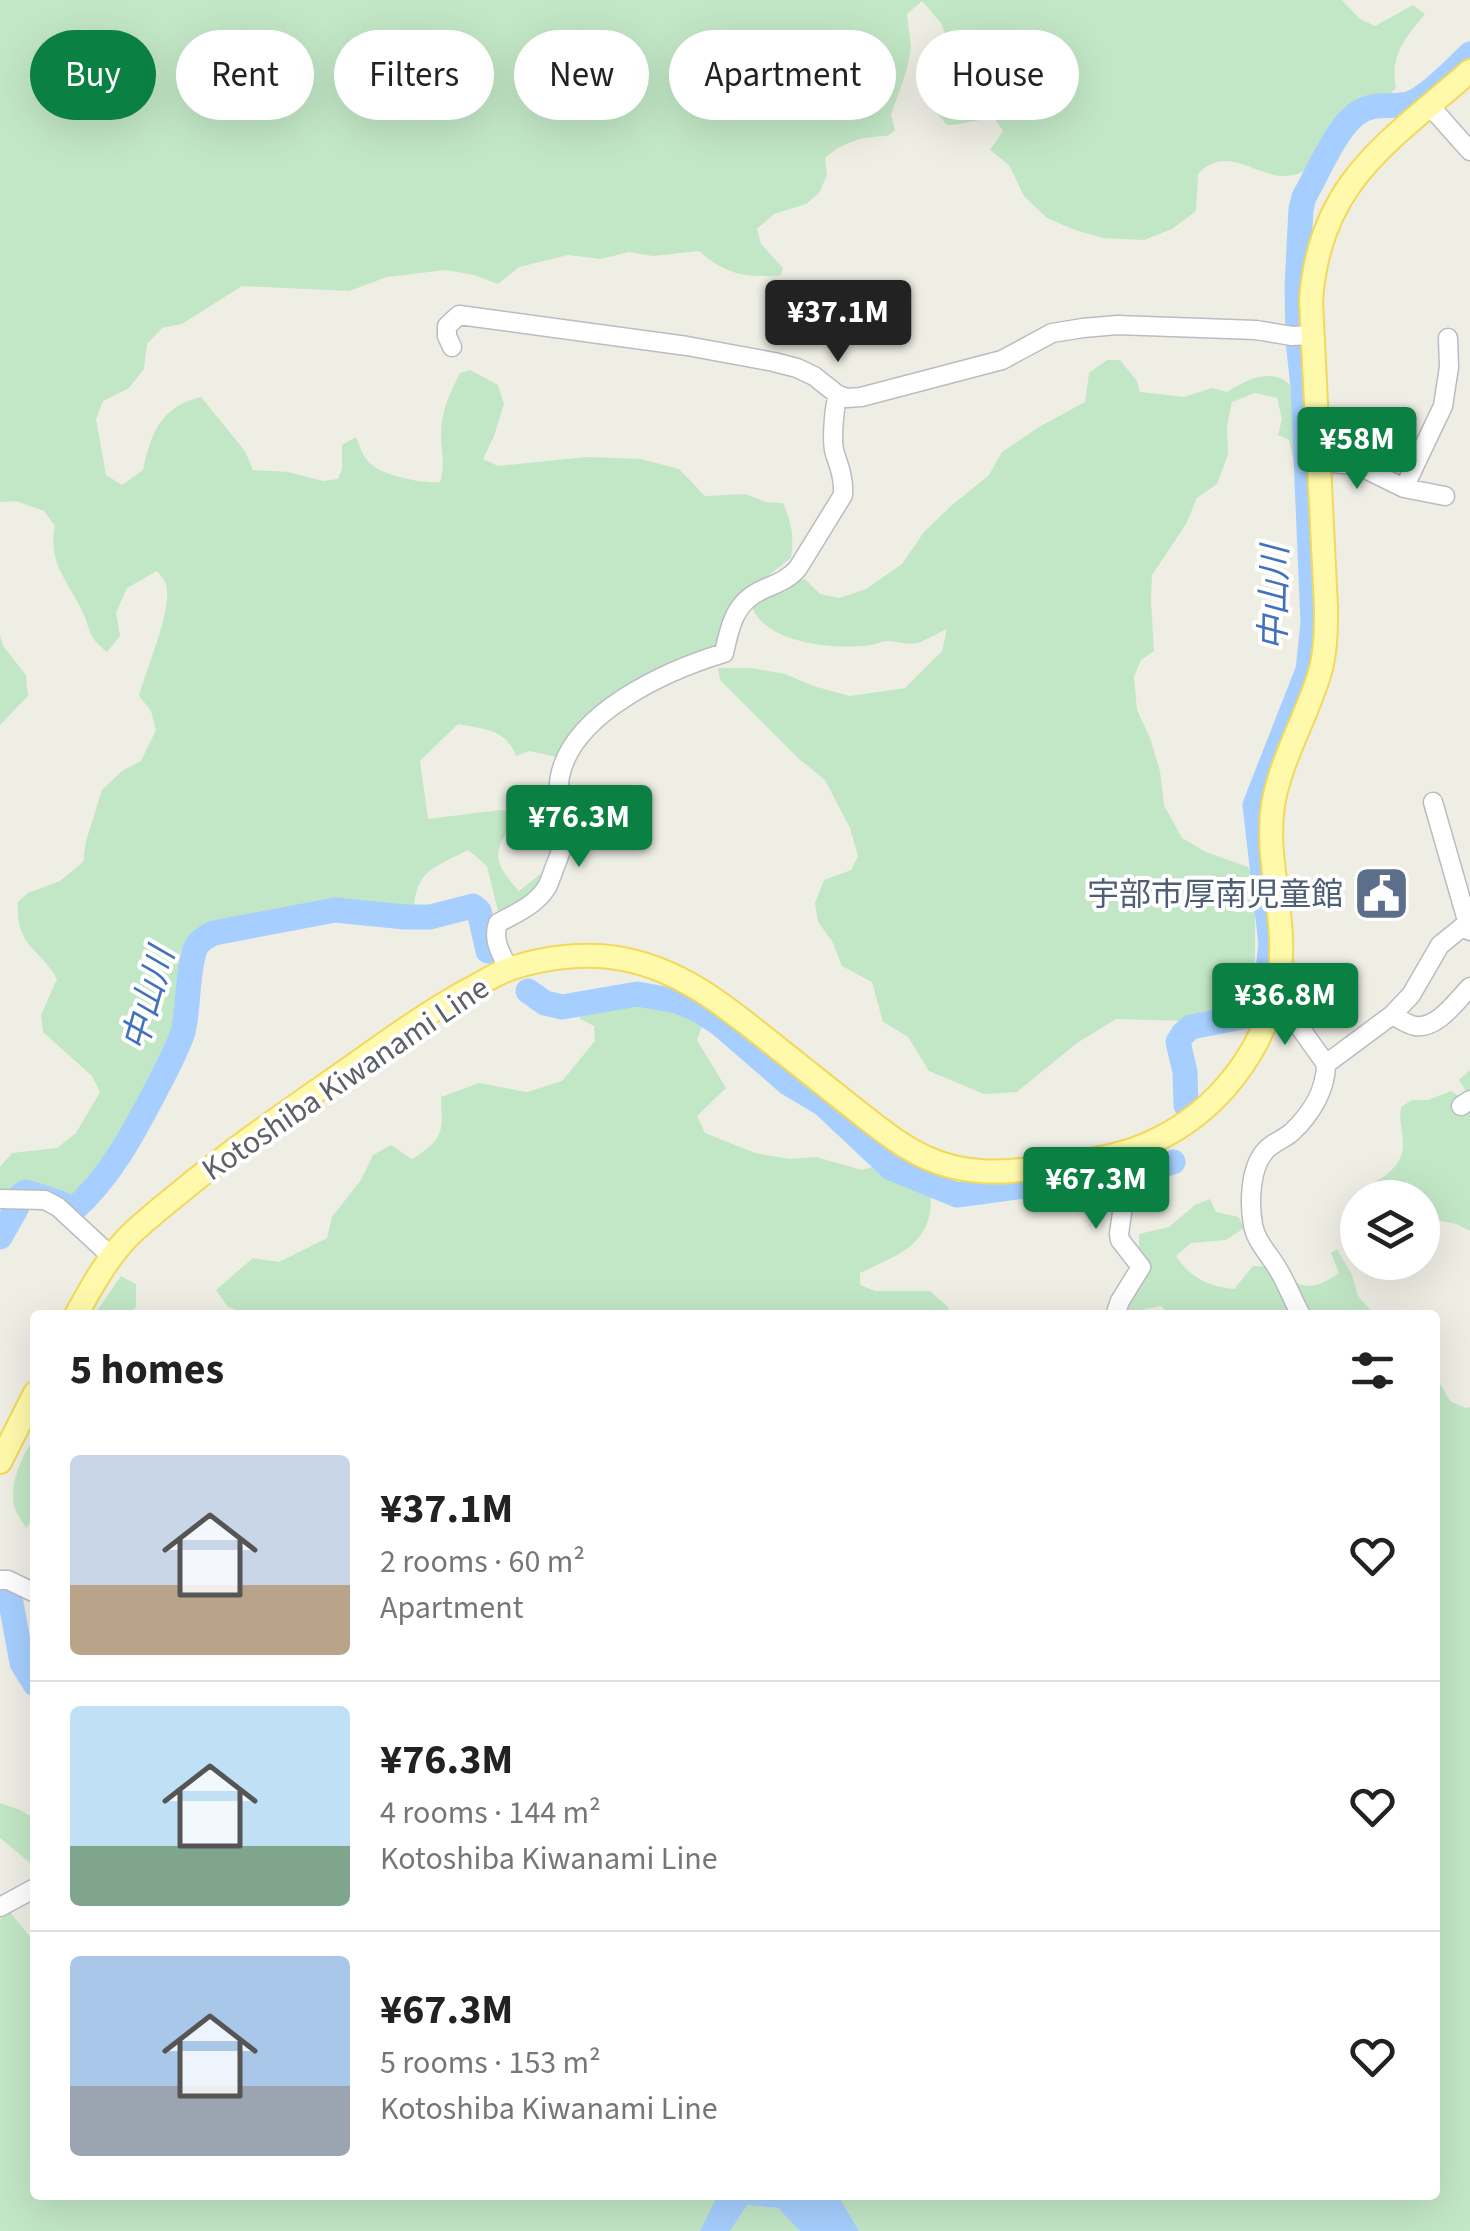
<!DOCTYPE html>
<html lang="en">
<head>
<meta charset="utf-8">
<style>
	:root { --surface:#fff; --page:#f2f2f2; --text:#222; --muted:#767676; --line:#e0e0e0; --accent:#0b8043 }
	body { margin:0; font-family:"Source Sans 3","Noto Sans JP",sans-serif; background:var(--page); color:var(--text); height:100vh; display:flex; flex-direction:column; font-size:38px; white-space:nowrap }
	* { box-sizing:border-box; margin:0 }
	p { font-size:32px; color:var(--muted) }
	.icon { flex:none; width:55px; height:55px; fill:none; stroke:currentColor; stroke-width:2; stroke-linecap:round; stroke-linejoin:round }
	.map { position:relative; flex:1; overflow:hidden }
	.sheet { position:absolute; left:30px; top:1310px; width:1410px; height:890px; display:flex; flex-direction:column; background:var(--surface); border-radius:10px; box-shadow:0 10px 40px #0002 }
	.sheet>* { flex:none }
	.banner { position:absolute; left:30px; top:30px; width:1410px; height:90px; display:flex; gap:20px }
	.buttons { position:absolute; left:1340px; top:1180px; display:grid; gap:20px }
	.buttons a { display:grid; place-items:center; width:100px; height:100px; border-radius:50%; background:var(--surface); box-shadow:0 10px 40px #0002; font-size:50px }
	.price { position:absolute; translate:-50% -85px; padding:0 22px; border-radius:10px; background:var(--accent); color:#fff; font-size:32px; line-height:65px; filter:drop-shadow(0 2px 5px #0008) }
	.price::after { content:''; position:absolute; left:50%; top:60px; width:30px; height:22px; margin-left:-15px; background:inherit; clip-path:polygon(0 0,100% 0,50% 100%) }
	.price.current { background:#222; color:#fff }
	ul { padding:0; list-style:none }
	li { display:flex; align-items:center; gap:30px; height:250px; padding:0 40px }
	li+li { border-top:2px solid var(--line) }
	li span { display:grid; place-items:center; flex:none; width:280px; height:200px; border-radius:10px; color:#555 }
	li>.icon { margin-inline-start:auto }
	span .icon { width:120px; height:120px; fill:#fffc; stroke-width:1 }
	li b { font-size:42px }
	h2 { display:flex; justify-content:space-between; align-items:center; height:120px; padding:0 40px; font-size:42px }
	.tag { padding:0 35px; border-radius:45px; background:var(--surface); box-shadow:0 10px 40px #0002; font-size:35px; line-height:90px }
	.tag.current { background:var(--accent); color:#fff }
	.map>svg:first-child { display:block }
	.green { fill:#c2e7c6 }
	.water { fill:#a6cfff }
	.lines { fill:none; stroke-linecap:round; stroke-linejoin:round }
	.river { stroke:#a6cfff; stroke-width:25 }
	.minor-casing { stroke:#babcc1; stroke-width:21 }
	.major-casing { stroke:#f3d85b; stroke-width:26 }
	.minor { stroke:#fff; stroke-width:18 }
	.major { stroke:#fffaab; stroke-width:22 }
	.labels { text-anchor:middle; stroke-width:8; stroke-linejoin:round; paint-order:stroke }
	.service-label { font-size:32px; fill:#4e5e75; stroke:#fff; text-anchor:end }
	.street-label { font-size:32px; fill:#5d6066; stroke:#fff }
	.water-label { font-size:35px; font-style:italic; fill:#4372bc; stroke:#fff }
</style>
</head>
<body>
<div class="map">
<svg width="1470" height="2231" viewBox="0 0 1470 2231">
	<rect width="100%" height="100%" fill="#efeee5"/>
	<path class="green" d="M0,0H1342L1360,19L1375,26L1413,5L1425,14C1405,39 1390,54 1396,88C1383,102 1376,96 1361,103C1354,106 1342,117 1337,123C1324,137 1319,165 1300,173C1262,188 1232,139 1198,174L1196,211L1172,229L1144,240L1103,238L1075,230L1047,218L1024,196L1009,165L990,150L1003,131L995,119C978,118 964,125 947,125L935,111L933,82L946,36L941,23L922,1L907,14L911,48L907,69L891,115L895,130L888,136C863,136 843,142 825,158L827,175L819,193L806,204L774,214L757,229L761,244L783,268L781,275C746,278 726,275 699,251L653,256L629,252L601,259L568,255L519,267L498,284L474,275L446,270L387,277L349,291L242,286L182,324L162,328L147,344L144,369L129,388L103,401L96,419L106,475L122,485L143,470C151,433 161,406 201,397L245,451L253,470L288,472L323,481L338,479L342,469V445L356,437C359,444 362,454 367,460C377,475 422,484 440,482C446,463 441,453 441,434C441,411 450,393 460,373L470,370L498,385L504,404L494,436L483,459L498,466L587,457L641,459L679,469L705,496L745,494L766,502L783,503C792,525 794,533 791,558L739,598L716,648L581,730L557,757L530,751L516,756C506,729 484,729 458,724L420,761L428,819L499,810L521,814C494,848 488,857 519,891L543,872H560L513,919L498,911L487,866L468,850C438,866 418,868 414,905L393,910L346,905L236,919L204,927L185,941L179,956V1003L171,1039L154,1082L108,1155L76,1196L58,1194L38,1184H26L5,1192L0,1190V1167L12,1153L57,1148L76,1133L100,1092L92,1076L43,1032L41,1015L57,979C39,947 15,947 18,902L28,893L60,881L83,862L86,841L102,790L122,771L141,761L156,730L151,711L139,696C146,669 173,609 166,585C165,580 161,576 157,571L127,588L116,613L120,636L107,652C89,638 91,632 83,613C69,581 47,564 55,526L44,511L16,501L0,502Z
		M1107,360H1120L1137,381L1140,392L1184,397L1212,388L1227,392C1256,372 1291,364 1300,408C1303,428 1302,451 1303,472L1296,471L1289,440L1278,435L1282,419L1277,398L1255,393L1232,402L1227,426L1228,455L1217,484L1197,498L1186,524L1152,575L1151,600L1154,651L1141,660L1134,677L1137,710L1150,738L1160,771L1164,805L1182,838L1206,852L1248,867L1255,881V957L1252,995L1240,1010L1226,1015L1187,1021L1116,1019L1077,1043L1017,1092L984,1094L929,1071L908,1037L883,1022L872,982L842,966L832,941L818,922L815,903L824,880L851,870L858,856L850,828L825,780L799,759L720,680L718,668H752L785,674L813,686L850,696L905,688L942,651L947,629C937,633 927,640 918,643C908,646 896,640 886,641C881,642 876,644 871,645C836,650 761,644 751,603L797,580L805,579L820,594L839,598L866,589L902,564L924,532L951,506L989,475L1002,452L1039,427L1085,402L1089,373Z
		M0,635L3,646L26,675L28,696L0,725Z
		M642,1001L676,1010L702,1026L697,1040L726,1088L697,1116L705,1133L755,1153L789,1159L816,1157L862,1170L876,1166L897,1180L931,1194C933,1244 901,1254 860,1273V1285L875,1291H930L947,1306L952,1315H250L228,1307L216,1290L253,1258L279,1262L327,1238L332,1217L361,1180L373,1155L391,1145L412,1159C443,1139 443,1134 441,1097L479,1083L527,1092L562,1081L595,1041L594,1026L580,1019V1012Z
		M1470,1070V1231L1456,1224L1426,1218L1423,1219L1422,1198L1373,1197L1370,1185C1387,1176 1405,1163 1403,1141C1402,1128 1399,1120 1401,1107L1412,1100H1428L1451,1091L1459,1096L1468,1094L1459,1080Z
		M1210,1199L1216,1212L1239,1217L1244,1228L1226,1240L1191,1243L1176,1256C1191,1278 1207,1286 1234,1289L1253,1266C1294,1265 1293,1306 1339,1273L1331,1253L1337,1249L1352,1275L1358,1296L1375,1315H1170L1161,1306L1145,1309L1143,1315H1124C1135,1290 1140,1261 1139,1234L1169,1227L1195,1205Z
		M121,1276L136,1284V1307L129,1315H94Z
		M1436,1376L1450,1401L1466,1408L1470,1407V2231H859L841,2200L832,2195H1435Z
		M35,1435C35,1459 42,1510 26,1528C22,1521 16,1513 14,1506C9,1480 23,1456 35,1435Z
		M0,1803L20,1810L35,1819V1874L29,1862L0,1838Z
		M10,1912L35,1943V2195H714L717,2199L700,2231H0V1919Z
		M746,2205L778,2208L800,2231H730Z"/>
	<path class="water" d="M714,2195H832L841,2200L859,2231H800L778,2208L747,2205L730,2231H700L716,2199Z"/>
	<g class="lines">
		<path class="river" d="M528,991L545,1003L562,1007L637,994L677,1001L698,1010L720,1024L788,1083L823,1104L891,1168L957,1195L1152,1169L1173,1162
			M1186,1105L1185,1072L1178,1042L1183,1034L1191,1027L1247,1016L1260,1005L1266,987L1271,944L1255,805L1308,670L1313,623L1303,386L1298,341L1297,286L1301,209L1304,197C1318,173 1334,132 1355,115C1372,101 1389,108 1408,104C1425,100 1457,67 1470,54
			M0,1237L17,1207L20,1196L26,1192L60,1203L73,1210C112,1176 136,1128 160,1082C168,1066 177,1050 183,1032C189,1009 187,966 196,947C200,940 207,936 214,933L335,910L405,917H430L473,906L479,911L488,951
			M9,1592L22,1663L35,1684"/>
		<defs>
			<path id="minor" d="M1430,106L1470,151
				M452,347L447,336V326L459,315L687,346L774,362L797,368L814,376L838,395L847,398L861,397L1002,360L1052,333L1083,328L1117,325L1256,330L1292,336L1312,335
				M1318,462L1357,465L1404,488
				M1445,496L1404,488L1443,406L1449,367L1448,338
				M1433,802L1470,931
				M509,969C501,954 492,940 498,923C515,914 536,905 547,887C551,879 554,868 558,859C561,850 566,839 565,829C565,811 556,795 560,776C573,712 668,670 724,653C730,625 735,601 764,589C778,583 789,579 798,568L843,495C844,480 840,468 835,454C831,442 834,408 838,395
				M1273,1004L1293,1018L1326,1064C1326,1090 1311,1114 1292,1132C1284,1139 1274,1142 1266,1150C1250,1167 1249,1202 1253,1225C1256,1241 1268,1253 1276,1266C1286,1281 1292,1299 1301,1315
				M1392,1015C1398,1018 1408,1025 1415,1026C1438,1029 1456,1001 1470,987
				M1326,1064L1392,1015L1411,995L1440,945L1466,924
				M1461,1106L1470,1100
				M0,1199L45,1200L58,1207L111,1256
				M1115,1315L1120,1301L1141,1267L1120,1240L1119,1234L1124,1199L1129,1191L1143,1179L1135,1149
				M0,1580H8L35,1593
				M0,1907L35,1888"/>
			<path id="major" d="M76,1315C91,1288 106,1260 128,1237C143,1222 161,1208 178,1194C231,1150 288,1111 344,1072C385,1043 426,1013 470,989C483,982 497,973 512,968C546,957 588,952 623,959C681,970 724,1005 769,1041C798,1064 828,1088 857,1111C879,1128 902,1147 927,1158C967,1176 1005,1173 1047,1167C1084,1161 1122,1157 1156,1140C1219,1110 1264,1050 1278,982C1290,923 1264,864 1273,805C1281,758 1307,717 1320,672C1326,651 1326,628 1326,607L1311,301C1319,182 1388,143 1470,71
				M0,1462L35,1393"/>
		</defs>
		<use href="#minor" class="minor-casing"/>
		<use href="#major" class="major-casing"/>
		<use href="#minor" class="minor"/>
		<use href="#major" class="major"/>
	</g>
	<defs>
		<symbol id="civic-square" viewBox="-11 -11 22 22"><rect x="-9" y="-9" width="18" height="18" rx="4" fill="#5c6f8a" stroke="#fff"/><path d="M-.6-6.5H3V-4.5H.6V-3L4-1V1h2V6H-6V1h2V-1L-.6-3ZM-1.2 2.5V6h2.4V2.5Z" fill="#fff"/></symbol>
	</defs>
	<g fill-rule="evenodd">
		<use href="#civic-square" x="1350" y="862" width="63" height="63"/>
	</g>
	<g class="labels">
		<g class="service-label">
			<text x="1343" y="905">宇部市厚南児童館</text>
		</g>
		<g class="street-label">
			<text transform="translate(345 1078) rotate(-34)" y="11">Kotoshiba Kiwanami Line</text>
		</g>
		<g class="water-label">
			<text transform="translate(1274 598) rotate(-89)" y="12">中山川</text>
			<text transform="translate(148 999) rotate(-74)" y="12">中山川</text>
		</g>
	</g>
</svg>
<div class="buttons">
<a><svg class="icon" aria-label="layers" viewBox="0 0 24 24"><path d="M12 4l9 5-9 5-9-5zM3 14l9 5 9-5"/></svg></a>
</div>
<b class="price current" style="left:838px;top:365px">¥37.1M</b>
<b class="price" style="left:1357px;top:492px">¥58M</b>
<b class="price" style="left:579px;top:870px">¥76.3M</b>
<b class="price" style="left:1285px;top:1048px">¥36.8M</b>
<b class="price" style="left:1096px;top:1232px">¥67.3M</b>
<div class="banner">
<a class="tag current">Buy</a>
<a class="tag">Rent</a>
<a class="tag">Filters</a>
<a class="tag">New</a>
<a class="tag">Apartment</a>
<a class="tag">House</a>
</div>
<section class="sheet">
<h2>5 homes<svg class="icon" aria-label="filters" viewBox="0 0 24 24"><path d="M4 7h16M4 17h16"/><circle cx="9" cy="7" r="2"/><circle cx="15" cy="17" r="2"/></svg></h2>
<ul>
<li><span style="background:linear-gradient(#c9d6e8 65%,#b9a48a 0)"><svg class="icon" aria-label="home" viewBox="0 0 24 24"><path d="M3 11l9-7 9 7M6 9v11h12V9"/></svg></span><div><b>¥37.1M</b><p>2 rooms · 60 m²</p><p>Apartment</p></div><svg class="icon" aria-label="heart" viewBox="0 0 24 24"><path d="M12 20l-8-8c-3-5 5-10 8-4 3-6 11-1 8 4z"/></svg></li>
<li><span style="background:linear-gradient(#bfe0f5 70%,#7fa58c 0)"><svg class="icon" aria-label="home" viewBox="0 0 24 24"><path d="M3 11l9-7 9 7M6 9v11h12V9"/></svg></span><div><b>¥76.3M</b><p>4 rooms · 144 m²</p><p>Kotoshiba Kiwanami Line</p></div><svg class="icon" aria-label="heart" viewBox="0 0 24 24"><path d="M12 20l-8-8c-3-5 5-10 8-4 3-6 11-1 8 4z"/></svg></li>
<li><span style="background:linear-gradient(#a9c7e8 65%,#9aa5b1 0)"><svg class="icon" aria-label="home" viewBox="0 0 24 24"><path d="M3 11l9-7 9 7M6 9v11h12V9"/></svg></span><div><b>¥67.3M</b><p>5 rooms · 153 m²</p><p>Kotoshiba Kiwanami Line</p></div><svg class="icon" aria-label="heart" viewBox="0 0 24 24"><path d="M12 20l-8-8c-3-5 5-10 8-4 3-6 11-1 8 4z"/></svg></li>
</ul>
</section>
</div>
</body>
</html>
